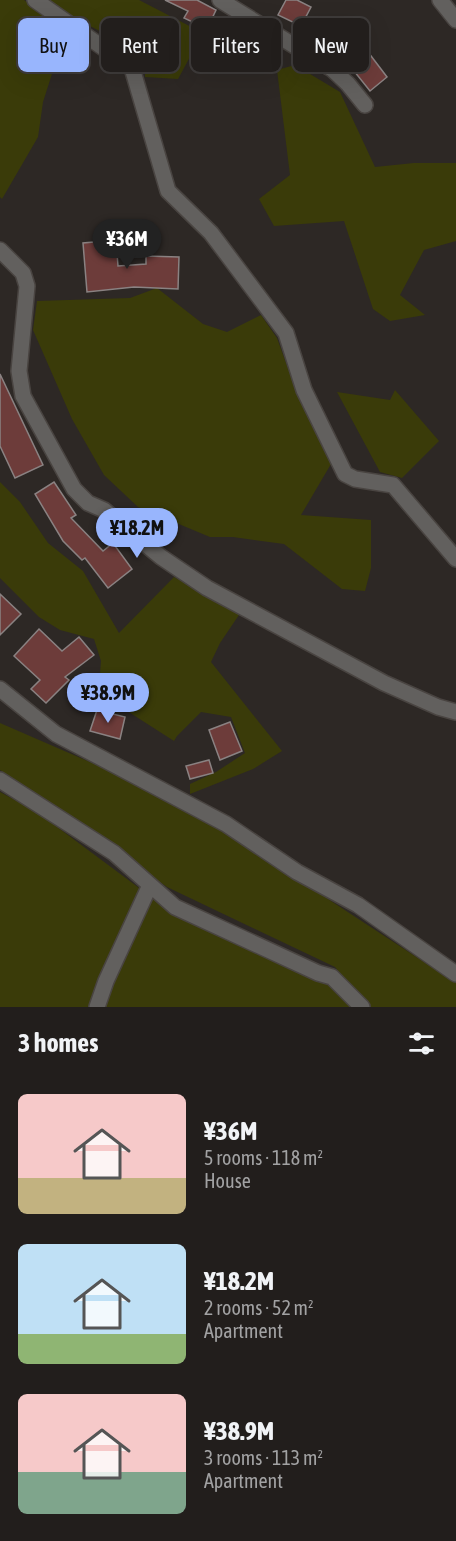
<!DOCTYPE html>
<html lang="en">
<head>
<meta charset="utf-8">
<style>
	:root { --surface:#221e1c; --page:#2a2725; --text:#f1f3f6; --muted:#a2a2a3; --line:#3f3c3b; --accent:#98b5fd }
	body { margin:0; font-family:"Asap Condensed",sans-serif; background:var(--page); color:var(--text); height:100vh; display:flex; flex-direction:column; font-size:22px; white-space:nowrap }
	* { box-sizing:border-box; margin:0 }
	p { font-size:20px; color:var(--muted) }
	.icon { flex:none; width:33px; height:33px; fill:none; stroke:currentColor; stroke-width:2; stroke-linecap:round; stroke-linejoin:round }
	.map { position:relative; height:1007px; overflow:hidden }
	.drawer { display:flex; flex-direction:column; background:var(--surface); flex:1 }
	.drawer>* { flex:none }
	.banner { position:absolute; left:18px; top:18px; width:420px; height:54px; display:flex; gap:12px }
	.price { position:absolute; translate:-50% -51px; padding:0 14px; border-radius:21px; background:var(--accent); color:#111; font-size:20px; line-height:39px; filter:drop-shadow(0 2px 3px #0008) }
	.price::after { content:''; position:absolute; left:50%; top:36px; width:18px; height:14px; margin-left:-9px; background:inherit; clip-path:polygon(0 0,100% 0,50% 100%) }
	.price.current { background:#222; color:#fff }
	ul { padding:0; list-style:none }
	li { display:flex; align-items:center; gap:18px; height:150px; padding:0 18px }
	li span { display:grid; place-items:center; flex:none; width:168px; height:120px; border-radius:9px; color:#555 }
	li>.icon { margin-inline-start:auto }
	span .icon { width:72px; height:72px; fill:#fffc; stroke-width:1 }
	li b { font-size:26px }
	h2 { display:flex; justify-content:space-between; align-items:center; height:72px; padding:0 18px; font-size:26px }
	.tag { padding:0 21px; border-radius:9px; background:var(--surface); box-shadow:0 6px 24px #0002,0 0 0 2px var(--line); font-size:21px; line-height:54px }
	.tag.current { background:var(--accent); color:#111 }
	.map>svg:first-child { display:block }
	.green { fill:#3a3b09 }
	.building { fill:#6d3c3a; stroke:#8a8282; stroke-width:1.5 }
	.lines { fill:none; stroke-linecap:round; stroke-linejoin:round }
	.street-casing { stroke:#494441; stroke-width:18 }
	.street { stroke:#62605e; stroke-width:15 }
</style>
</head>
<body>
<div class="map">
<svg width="456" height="1007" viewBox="0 0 456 1007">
	<rect width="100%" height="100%" fill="#2d2825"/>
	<path class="green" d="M0,0H24L66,30L43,102L38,137L2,199L0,197Z
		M47,0H139L203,33L178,79L145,77V54L82,22Z
		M295,65L340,92L375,167L414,163H456V241L424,250L400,295L425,315L390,321L373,309L344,221L274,226L259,199L290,175L277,70Z
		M157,288L203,324L227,332L261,315L277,338L298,396L331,464L301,515L371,520V568L365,591L342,589L284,544L233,537H210L138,507L104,475L72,419L33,330L37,301L130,298Z
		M395,390L439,441L402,478L380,472L337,392L390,400Z
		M0,482L20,502L48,543L83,571L119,633L174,577L241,612L220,643L211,662L282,751L253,769L190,794V784L216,772L245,753L231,717L201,712L177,736L174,741L124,709L97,710L101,661L94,639L60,630L39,617L0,578Z
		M0,723L152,789L229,834L456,983V1007H368L335,967L167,887L0,770Z
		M0,792L37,812L162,905L328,983L352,1007H0Z"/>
	<path class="building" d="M165,0H197L216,10L207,29L184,18L188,11Z
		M286,0H297L311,7L301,26L278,15Z
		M251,30L272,44L265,59L242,48Z
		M347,30L365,48L387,77L370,91L354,71L356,70L332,45Z
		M116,240L118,266L146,264V256L179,257L178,289L134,287L87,292L83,243Z
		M0,374L43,465L15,478L0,446Z
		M54,482L76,515L71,518L103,551L113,543L132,569L108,588L85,558L82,560L63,541L35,494Z
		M0,594L21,614L0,635Z
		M39,629L62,651L79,637L94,655L65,677L69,680L46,703L31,689L40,680L14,656Z
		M97,710L125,717L120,739L90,731Z
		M230,722L242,751L220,760L209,730Z
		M209,760L213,773L190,779L186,766Z"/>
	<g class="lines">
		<defs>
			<path id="street" d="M35,0L132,68L168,191L211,233L286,333L304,390L345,474L355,479L393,485L456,559
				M220,0L332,69L348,84L365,105
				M440,0L456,20
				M0,250L23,273L27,286L19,371L23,396L74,489L88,503L104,510L161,557L207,588L384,683L438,707L456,712
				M0,689L56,734L226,824L297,872L358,905L456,974
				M0,780L114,853L175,907L318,973L332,977L362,1007
				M97,1007L106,981L150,885"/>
		</defs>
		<use href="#street" class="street-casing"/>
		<use href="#street" class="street"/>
	</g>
</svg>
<b class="price current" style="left:127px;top:270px">¥36M</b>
<b class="price" style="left:137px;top:559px">¥18.2M</b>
<b class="price" style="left:108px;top:724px">¥38.9M</b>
<div class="banner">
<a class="tag current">Buy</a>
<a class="tag">Rent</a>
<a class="tag">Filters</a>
<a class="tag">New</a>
</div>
</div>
<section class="drawer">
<h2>3 homes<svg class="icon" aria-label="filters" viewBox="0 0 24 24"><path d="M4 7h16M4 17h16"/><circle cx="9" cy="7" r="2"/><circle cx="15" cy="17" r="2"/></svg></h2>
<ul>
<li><span style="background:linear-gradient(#f6c9c9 70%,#c2b280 0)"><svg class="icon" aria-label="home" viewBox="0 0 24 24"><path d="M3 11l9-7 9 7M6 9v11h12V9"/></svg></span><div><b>¥36M</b><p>5 rooms · 118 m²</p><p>House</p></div></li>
<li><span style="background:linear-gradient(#bfe0f5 75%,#8fb573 0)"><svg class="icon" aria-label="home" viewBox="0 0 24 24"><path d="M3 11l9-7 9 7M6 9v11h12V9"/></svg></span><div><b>¥18.2M</b><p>2 rooms · 52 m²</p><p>Apartment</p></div></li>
<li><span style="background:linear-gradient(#f6c9c9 65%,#7fa58c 0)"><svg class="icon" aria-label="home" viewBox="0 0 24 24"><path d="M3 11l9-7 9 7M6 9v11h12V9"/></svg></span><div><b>¥38.9M</b><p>3 rooms · 113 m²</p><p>Apartment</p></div></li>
</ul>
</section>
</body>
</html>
